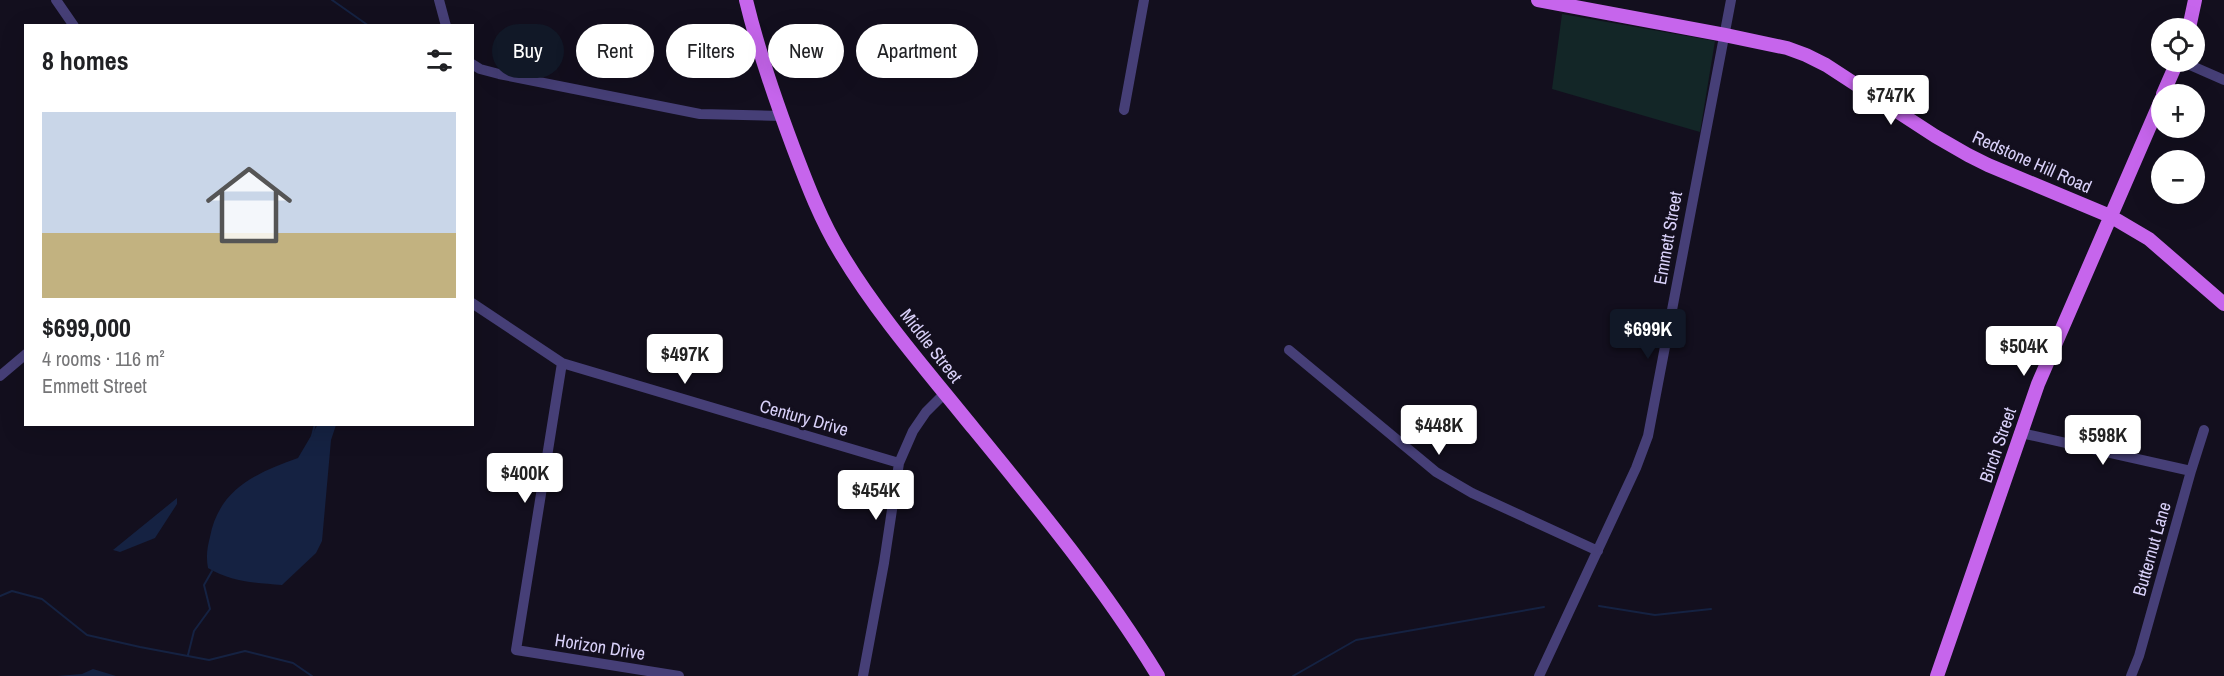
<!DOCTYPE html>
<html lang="en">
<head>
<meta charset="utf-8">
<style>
	:root { --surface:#fff; --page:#f6f6f6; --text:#202124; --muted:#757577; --line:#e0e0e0; --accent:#111827 }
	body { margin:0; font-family:"Archivo Narrow",sans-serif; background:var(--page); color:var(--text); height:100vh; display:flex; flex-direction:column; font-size:22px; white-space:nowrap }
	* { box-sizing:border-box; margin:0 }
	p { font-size:20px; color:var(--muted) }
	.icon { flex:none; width:33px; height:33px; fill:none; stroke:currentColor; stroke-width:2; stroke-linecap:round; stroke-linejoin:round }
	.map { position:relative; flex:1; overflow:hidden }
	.side { position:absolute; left:24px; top:24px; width:450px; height:402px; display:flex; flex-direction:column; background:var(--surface); border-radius:0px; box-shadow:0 6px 24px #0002 }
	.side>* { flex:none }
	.hud { position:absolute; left:492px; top:24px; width:570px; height:54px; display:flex; gap:12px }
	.fabs { position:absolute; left:2151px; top:18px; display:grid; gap:12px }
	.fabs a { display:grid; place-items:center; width:54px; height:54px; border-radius:50%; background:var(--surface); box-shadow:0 6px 24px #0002; font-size:30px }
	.price { position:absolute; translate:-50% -51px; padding:0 14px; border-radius:6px; background:#fff; color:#222; font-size:20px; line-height:39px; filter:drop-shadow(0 2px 3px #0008) }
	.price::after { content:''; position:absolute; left:50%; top:36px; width:18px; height:14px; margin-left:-9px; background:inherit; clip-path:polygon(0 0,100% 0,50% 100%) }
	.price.selected { background:var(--accent); color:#fff }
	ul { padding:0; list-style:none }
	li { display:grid; align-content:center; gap:12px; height:318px; padding:0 18px }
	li+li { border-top:2px solid var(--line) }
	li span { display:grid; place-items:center; height:186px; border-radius:0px; color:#555 }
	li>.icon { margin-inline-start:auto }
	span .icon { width:108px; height:108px; fill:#fffc; stroke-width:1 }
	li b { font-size:26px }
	h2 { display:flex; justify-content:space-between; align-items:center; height:72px; padding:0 18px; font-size:26px }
	.tag { padding:0 21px; border-radius:27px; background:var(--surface); box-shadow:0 6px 24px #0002; font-size:21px; line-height:54px }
	.tag.selected { background:var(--accent); color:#fff }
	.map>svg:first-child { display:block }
	.green { fill:#132627 }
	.water { fill:#152242 }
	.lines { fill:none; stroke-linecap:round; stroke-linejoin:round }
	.stream { stroke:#152242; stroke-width:2 }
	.minor { stroke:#463f77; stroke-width:10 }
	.major { stroke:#c665ec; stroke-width:14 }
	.labels { text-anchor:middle; stroke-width:6; stroke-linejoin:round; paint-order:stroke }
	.street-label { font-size:18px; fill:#d9d1f9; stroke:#130f1e }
</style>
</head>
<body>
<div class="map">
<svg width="2224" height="676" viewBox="0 0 2224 676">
	<rect width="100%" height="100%" fill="#130f1e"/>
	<path class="green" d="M1562,14L1715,41L1700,132L1552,89Z"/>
	<path class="water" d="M318,424L336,425L331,440L322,541L316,553L282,585C255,583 232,582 208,568C206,557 207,548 210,537C219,489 256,473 298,458Z
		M177,498V504L155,538L120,552L113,550Z
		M93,669L116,676H57L82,674Z"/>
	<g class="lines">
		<path class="stream" d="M332,0L369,26
			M312,436L315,424
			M0,596L12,591L42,599L87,635L140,647L209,660L245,651L293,663L312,676
			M1599,606L1655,615L1711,609
			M188,655L194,631L210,609L204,585L212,571
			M1293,676L1356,640L1544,607"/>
		<path class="minor" d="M56,0L74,26
			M439,0L446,26
			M2183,62L2224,80
			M472,64L480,69L499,74L700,114L781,116
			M1124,110L1144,0
			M472,303L562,363L899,463
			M1289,350L1436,472L1472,493L1598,551
			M562,363L516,650L679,676
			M0,376L26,354
			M2021,433L2191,471
			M863,676L884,563L899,463L913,431L926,412L945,393
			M1539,676L1636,468L1648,436L1731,0
			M2131,676L2139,656L2191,471L2204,430"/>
		<path class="major" d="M746,0C758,50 775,99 793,147C807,184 821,221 842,255C877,313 922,365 965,418C1033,501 1102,584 1158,676
			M1538,0L1725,35L1787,48L1806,55L1826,65L1935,136L1968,155L1988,165L2110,216L2149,239L2224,304
			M2189,28L2195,0
			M2163,94L2177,62
			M1937,676L2038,384L2162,98"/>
	</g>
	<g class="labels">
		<g class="street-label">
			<text transform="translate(2032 162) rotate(24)" y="6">Redstone Hill Road</text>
			<text transform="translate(1668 238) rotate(-80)" y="6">Emmett Street</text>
			<text transform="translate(931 346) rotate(52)" y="6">Middle Street</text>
			<text transform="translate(804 418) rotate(16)" y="6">Century Drive</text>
			<text transform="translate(1998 445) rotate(-71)" y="6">Birch Street</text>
			<text transform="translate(2152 549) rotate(-74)" y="6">Butternut Lane</text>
			<text transform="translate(600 647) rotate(9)" y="6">Horizon Drive</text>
		</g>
	</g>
</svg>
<div class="fabs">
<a><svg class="icon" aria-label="locate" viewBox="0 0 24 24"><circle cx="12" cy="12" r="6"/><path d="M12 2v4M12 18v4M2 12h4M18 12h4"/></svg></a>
<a>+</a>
<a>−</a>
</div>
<b class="price" style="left:1891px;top:126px">$747K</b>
<b class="price selected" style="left:1648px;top:360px">$699K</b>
<b class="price" style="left:2024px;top:377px">$504K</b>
<b class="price" style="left:685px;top:385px">$497K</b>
<b class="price" style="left:1439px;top:456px">$448K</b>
<b class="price" style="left:2103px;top:466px">$598K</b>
<b class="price" style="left:525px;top:504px">$400K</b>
<b class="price" style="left:876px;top:521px">$454K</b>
<div class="hud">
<a class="tag selected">Buy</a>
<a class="tag">Rent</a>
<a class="tag">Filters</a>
<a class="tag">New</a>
<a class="tag">Apartment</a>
</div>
<section class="side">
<h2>8 homes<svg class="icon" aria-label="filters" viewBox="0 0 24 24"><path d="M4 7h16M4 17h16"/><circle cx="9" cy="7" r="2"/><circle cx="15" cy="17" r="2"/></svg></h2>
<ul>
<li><span style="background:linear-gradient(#c9d6e8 65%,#c2b280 0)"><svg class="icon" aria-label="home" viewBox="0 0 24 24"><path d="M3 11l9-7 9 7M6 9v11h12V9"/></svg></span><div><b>$699,000</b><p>4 rooms · 116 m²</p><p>Emmett Street</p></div></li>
</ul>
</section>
</div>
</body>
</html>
